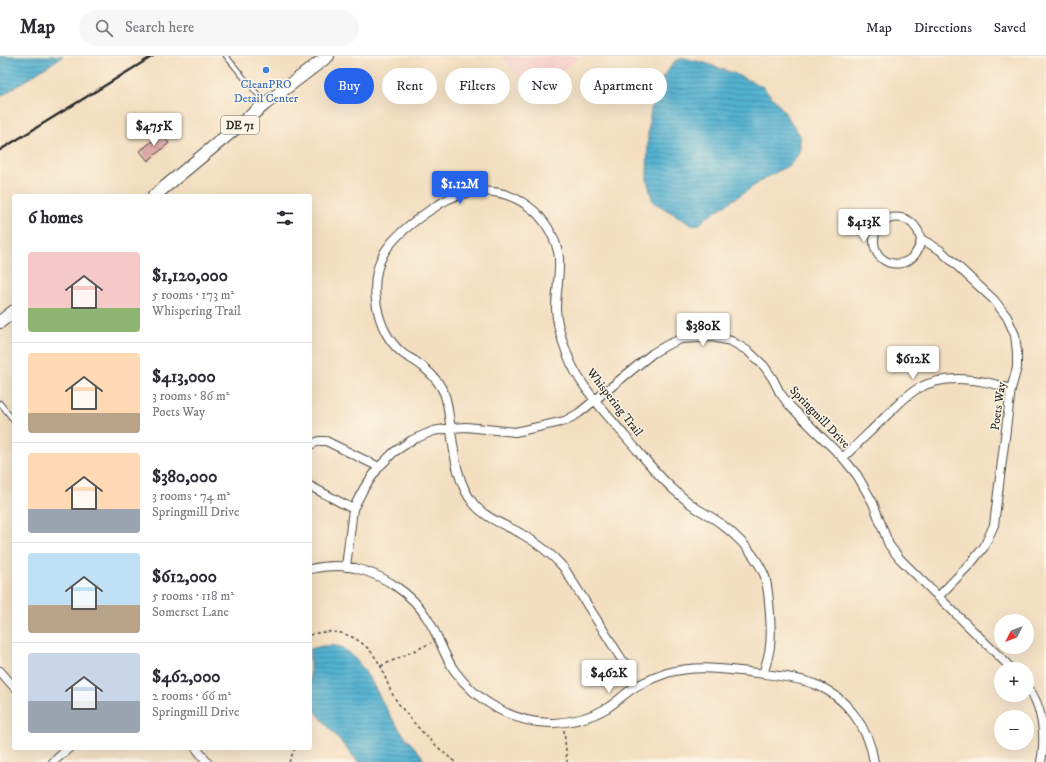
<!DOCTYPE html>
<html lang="en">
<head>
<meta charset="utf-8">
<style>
	:root { --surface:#fff; --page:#f7f7f7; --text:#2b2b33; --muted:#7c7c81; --line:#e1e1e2; --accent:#2563eb }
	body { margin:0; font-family:"IM FELL DW Pica",serif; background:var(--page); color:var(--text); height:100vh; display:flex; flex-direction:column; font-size:15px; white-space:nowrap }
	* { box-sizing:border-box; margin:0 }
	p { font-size:13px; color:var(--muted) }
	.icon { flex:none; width:22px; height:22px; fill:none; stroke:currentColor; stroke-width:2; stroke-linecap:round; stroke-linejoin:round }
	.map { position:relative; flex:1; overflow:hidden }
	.panel { position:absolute; left:12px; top:138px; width:300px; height:556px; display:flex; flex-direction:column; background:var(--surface); border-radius:4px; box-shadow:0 4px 16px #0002 }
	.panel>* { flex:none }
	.banner { position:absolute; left:324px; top:12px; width:380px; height:36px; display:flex; gap:8px }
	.needle { width:26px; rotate:228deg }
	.controls { position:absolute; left:994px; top:558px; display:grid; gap:8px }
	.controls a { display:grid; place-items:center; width:40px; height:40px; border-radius:50%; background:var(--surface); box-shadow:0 4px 16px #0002; font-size:20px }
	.price { position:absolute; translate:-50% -34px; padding:0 9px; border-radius:4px; background:#fff; color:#222; font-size:13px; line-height:26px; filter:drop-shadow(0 1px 2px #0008) }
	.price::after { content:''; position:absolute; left:50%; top:24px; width:12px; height:9px; margin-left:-6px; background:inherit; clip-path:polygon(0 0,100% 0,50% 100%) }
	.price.on { background:var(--accent); color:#fff }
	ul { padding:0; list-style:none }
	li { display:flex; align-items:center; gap:12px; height:100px; padding:0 16px }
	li+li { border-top:1px solid var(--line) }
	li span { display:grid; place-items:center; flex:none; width:112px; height:80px; border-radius:4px; color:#555 }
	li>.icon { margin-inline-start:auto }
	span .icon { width:48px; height:48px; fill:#fffc; stroke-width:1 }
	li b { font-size:17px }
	h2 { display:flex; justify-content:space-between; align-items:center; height:48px; padding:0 16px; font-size:17px }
	.pill { padding:0 14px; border-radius:18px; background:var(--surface); box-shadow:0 4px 16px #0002; font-size:14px; line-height:36px }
	.pill.on { background:var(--accent); color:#fff }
	header { display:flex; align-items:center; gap:24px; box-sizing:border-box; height:56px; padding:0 20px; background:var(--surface); border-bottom:1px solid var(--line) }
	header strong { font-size:19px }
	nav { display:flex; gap:22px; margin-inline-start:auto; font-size:14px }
	.search { width:280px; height:36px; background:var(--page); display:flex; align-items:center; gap:10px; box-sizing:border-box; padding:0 14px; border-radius:22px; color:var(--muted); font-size:15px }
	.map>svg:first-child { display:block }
	.built { fill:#f7d0cc }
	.water { fill:url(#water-rules); stroke:#3e6e7e }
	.building { fill:#dba8a7 }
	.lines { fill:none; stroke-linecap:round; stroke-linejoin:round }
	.service-casing { stroke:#494641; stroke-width:6 }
	.minor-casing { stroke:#494641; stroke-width:10 }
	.primary-casing { stroke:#494641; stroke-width:14 }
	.path { stroke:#494641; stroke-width:1.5; stroke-dasharray:3 3; stroke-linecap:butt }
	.service { stroke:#fff; stroke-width:4 }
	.minor { stroke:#fff; stroke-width:8 }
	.primary { stroke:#fff; stroke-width:12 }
	.rail { stroke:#2b2b2b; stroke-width:2.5 }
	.shop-dot { fill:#3f7fe0; stroke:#fcf5e5; stroke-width:1.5 }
	.labels { text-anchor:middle; stroke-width:3; stroke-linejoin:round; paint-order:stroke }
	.shield { fill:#fcf5e5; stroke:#6a6863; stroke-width:1 }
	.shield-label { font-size:11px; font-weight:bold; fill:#2b2b2b }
	.shop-label { font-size:12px; fill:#366cbe; stroke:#fcf5e5 }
	.street-label { font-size:12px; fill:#2b2b2b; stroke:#fcf5e5 }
</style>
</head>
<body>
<header>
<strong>Map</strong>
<div class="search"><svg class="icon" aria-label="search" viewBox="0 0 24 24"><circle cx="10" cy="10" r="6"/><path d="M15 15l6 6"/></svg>Search here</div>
<nav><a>Map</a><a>Directions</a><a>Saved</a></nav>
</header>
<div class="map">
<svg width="1046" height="706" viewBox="0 0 1046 706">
	<defs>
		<pattern id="water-rules" width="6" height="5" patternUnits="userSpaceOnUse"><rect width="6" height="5" fill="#52b1d0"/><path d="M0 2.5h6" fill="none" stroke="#4490a9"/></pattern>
	</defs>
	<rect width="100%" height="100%" fill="#fcf5e5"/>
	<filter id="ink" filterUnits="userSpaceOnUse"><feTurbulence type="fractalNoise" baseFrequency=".025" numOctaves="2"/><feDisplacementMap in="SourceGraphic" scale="8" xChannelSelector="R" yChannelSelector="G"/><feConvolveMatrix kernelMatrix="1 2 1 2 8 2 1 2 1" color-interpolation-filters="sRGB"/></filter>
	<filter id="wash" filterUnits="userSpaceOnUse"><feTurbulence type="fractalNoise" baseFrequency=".012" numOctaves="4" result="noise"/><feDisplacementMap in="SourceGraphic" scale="16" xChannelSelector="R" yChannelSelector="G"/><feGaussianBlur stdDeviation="0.9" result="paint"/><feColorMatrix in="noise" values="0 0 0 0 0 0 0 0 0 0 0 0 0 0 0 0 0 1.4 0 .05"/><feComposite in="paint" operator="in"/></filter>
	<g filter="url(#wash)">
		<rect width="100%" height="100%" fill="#f3dec0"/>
		<path class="built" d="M502,0H580L533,39Z"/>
		<path class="water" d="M0,0H63L0,41Z
			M684,2L708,8L733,17L763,31L780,50L800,79V96L791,108L766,122L707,161L700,168L693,169L653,146L647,124L648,77L651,52L656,35L663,21L675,5Z
			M323,590C327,590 332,589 336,590C360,595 380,644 393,664C401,677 412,688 422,700L423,706H358L314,654L310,652V593Z"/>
		<g id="blocks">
			<path class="building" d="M161,78L169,87L148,105L140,95Z"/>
		</g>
	</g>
	<g filter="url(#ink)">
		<use href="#blocks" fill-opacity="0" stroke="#494641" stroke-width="1"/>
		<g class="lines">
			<defs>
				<path id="service" d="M226,0L264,46
					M0,347L14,365"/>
				<path id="minor" d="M921,183C916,218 874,213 874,185C874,177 877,170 883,166C894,158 909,161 916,172C919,175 919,179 921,183L940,194L994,244L1007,261L1015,279L1017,296V312L1011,333L994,469L984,491L971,507L938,541
					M310,389L319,385H326L379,411
					M843,402C857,388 872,374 887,359C896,351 905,340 917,333C945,317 982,323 1011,333
					M310,430L353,453
					M346,511L353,453L364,432L379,411L394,396L412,384L433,375L451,372L466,371L515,376L565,365L579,357L653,297L667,289L681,283L713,281L731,285L748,295L764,310L773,323L780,337L790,350L843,402L857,419L873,447L889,489L900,503L1012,613
					M310,513C324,510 341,509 355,512C383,519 412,537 427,562C438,578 443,598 454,614C477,646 515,668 554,667C572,666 592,661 607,652C617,646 625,637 635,631C645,625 656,621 667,617C696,609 720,613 749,616C770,619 793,620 814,628C846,640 869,672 874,706
					M0,615L14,631
					M1027,630C1043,650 1046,682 1041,706
					M634,631L629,615L564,512C551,497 536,486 520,477C503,468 485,462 473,447C454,422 454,390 449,361C448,352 447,341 442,333C437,323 425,311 415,305C411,302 405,300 401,296C376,274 367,227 384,197C396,177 419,161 438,149C465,131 501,130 528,150C544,161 557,183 559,202C560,218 556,237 556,253C557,273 568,305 579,322C592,343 609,361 625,380C641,398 655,417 674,434C681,440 688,446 696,452C704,457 712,461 720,467C737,480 755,498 764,518C769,530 772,576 770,590C769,600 766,609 763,618
					M196,692L207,706
					M53,706L69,692"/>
				<path id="primary" d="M154,140L265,48L328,0
					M0,266L14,255"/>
			</defs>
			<use href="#service" class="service-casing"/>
			<use href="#minor" class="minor-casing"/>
			<use href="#primary" class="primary-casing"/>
			<path class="path" d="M310,579C340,569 367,583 381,611C386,622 389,634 396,644C412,667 433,688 455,706
				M381,610L431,587
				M564,674L567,706
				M289,706L295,692"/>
			<use href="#service" class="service"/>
			<use href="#minor" class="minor"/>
			<use href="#primary" class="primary"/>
			<path class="rail" d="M0,94L153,0"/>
		</g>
	</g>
	<circle class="shop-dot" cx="266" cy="14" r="4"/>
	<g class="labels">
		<rect class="shield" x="221" y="60" width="38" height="18" rx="3"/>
		<g class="shield-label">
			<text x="240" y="73">DE 71</text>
		</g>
		<g class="shop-label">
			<text x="266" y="32">CleanPRO<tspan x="266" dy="14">Detail Center</tspan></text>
		</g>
		<g class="street-label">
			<text transform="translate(615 346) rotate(52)" y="4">Whispering Trail</text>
			<text transform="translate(998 350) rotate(-82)" y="4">Poets Way</text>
			<text transform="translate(820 361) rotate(46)" y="4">Springmill Drive</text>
		</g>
	</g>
</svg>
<div class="controls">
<a><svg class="needle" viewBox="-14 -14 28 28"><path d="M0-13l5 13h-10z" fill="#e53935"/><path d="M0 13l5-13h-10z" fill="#7c7c81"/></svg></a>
<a>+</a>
<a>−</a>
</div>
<b class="price" style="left:154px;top:91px">$475K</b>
<b class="price on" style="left:460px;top:149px">$1.12M</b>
<b class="price" style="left:864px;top:187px">$413K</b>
<b class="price" style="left:703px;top:291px">$380K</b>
<b class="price" style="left:913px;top:324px">$612K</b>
<b class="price" style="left:609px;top:638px">$462K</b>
<div class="banner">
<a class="pill on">Buy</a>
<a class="pill">Rent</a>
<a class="pill">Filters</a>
<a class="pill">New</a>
<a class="pill">Apartment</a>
</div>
<section class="panel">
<h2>6 homes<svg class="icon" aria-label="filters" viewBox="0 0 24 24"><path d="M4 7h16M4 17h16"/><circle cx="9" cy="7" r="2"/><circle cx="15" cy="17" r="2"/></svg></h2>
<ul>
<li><span style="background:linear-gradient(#f6c9c9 70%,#8fb573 0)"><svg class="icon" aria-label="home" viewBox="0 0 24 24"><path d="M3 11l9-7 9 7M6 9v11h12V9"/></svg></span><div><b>$1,120,000</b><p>5 rooms · 173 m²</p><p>Whispering Trail</p></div></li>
<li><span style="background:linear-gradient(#ffd9b3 75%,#b9a48a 0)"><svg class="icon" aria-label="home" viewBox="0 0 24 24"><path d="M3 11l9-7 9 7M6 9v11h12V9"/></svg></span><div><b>$413,000</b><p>3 rooms · 86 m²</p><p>Poets Way</p></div></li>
<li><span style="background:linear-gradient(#ffd9b3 70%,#9aa5b1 0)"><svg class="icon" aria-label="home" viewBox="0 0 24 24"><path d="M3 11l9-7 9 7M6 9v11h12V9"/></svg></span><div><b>$380,000</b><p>3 rooms · 74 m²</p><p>Springmill Drive</p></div></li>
<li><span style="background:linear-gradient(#bfe0f5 65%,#b9a48a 0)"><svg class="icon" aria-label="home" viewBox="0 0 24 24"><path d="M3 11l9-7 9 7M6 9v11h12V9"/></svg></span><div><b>$612,000</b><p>5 rooms · 118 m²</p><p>Somerset Lane</p></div></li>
<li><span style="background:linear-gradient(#c9d6e8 60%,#9aa5b1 0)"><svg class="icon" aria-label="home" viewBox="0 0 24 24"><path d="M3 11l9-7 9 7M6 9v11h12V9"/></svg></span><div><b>$462,000</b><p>2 rooms · 66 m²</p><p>Springmill Drive</p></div></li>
</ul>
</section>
</div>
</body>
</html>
